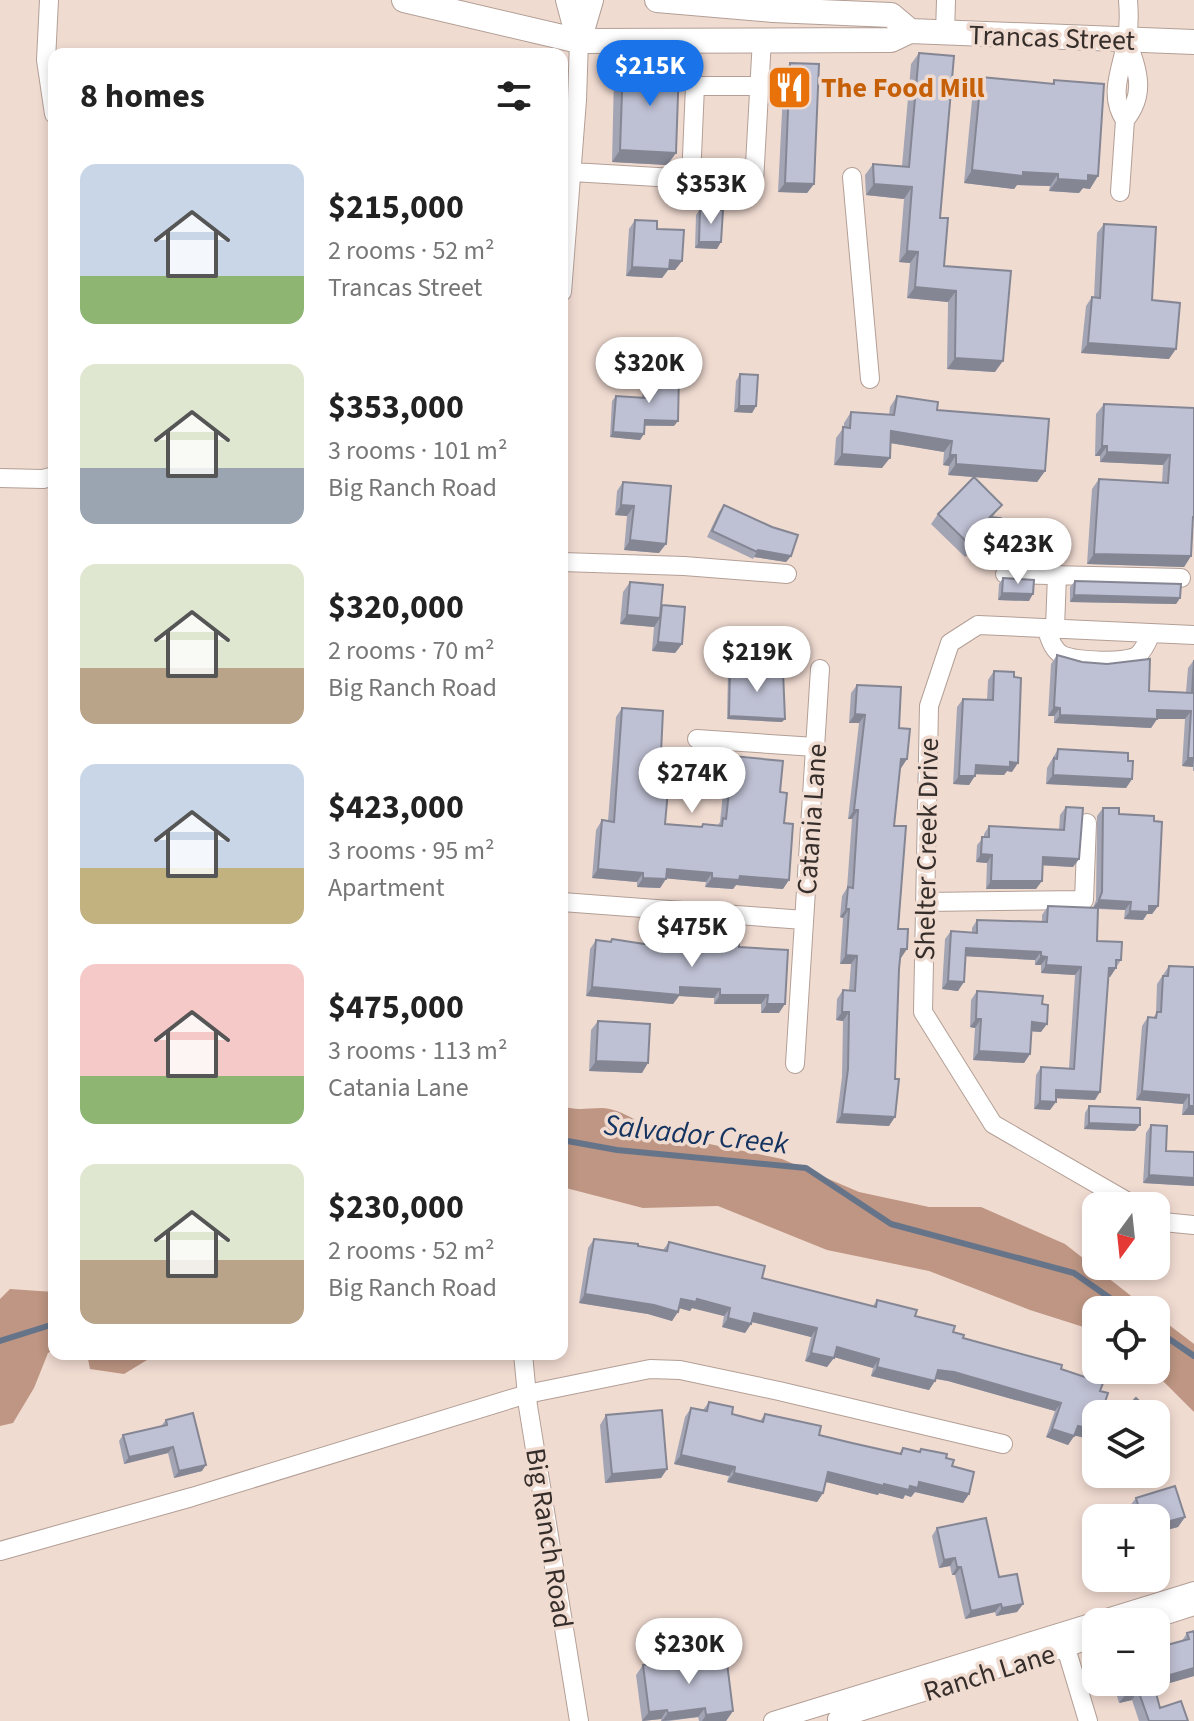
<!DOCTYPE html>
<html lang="en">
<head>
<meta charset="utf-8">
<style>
	:root { --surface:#fff; --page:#f6f6f6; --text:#222; --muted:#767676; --accent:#1a73e8 }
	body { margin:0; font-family:"Source Sans 3",sans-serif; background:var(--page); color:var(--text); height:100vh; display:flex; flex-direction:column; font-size:30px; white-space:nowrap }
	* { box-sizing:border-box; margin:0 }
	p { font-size:26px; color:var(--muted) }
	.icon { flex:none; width:44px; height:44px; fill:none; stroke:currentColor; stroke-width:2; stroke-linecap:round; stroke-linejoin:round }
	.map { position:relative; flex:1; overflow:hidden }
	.sheet { position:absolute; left:48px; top:48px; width:520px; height:1312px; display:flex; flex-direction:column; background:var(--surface); border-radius:16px; box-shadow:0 4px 12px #0003 }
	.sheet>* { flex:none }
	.needle { width:52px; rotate:195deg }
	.fabs { position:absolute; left:1082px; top:1192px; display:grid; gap:16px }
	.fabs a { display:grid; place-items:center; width:88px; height:88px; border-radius:16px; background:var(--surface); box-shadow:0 4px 12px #0003; font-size:40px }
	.price { position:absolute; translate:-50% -68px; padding:0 18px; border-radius:28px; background:#fff; color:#222; font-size:26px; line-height:52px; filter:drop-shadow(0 2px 4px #0008) }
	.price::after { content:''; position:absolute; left:50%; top:48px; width:24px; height:18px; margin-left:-12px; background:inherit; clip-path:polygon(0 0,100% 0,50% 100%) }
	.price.active { background:var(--accent); color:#fff }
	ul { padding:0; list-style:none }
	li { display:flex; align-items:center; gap:24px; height:200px; padding:0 32px }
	li span { display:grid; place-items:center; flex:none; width:224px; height:160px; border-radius:16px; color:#555 }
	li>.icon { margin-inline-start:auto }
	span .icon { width:96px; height:96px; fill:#fffc; stroke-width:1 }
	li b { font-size:34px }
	h2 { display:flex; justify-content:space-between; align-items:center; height:96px; padding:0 32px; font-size:34px }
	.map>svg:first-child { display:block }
	.forest { fill:#be9683 }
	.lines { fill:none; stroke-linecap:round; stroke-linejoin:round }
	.stream { stroke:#66748a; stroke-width:6 }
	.minor-casing { stroke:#b39f96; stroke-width:20 }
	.major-casing { stroke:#b39f96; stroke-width:26 }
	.minor { stroke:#fff; stroke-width:18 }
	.major { stroke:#fff; stroke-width:24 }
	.wall { fill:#a3a5b5 }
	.shaded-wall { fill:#858694 }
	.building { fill:#bec0d3; stroke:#858694; stroke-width:2 }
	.labels { text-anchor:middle; stroke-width:7; stroke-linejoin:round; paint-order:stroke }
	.street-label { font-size:28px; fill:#362e2a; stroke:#f0dbd1 }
	.food-label { font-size:28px; font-weight:bold; fill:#c56008; stroke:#f0dbd1; text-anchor:start }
	.water-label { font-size:30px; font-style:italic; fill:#153460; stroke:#f0dbd1 }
</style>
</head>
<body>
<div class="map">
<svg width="1194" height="1721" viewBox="0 0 1194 1721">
	<rect width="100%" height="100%" fill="#f0dbd1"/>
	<path class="forest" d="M562,1106C577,1111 586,1108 602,1108C618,1108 642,1123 656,1133L782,1159L859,1192L929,1207H981L1065,1244L1149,1310H1096V1331L1030,1310L929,1271L827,1250L718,1206L643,1208L562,1187Z
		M10,1289L54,1292V1350L48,1353L34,1388L13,1423L0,1426V1299Z
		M1156,1315L1194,1344V1412L1152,1370H1156Z
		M87,1354H157L124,1374L90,1369Z"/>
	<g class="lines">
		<path class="stream" d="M562,1140L617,1150L806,1168L891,1224L1074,1273L1127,1310
			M1156,1330L1194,1356
			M0,1341L54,1324"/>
		<defs>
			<path id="minor" d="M49,0L46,60L54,114
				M945,34L946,0
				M1127,40C1137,70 1147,93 1125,120C1107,94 1123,66 1127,39C1129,27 1129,12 1128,0
				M758,86H695L691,179L754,182L762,39
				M572,172L691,179
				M852,177L870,379
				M1120,192L1125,120
				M562,292L577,100L579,41
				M0,478L43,479L54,476
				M562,562L684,566L787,574
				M1005,574L1181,578
				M1046,628C1050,638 1052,649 1062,655C1075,661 1128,664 1138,655C1145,649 1148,640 1151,633
				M1055,628L1057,575
				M697,739L815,747
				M562,902L804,920
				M925,902L1084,900L1087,823
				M795,1064L820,669
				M1135,1206L993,1124L923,1012L929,706L950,643L978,625L1194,635
				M1156,1218L1163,1222L1194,1225
				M523,1354L528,1406L579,1721
				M0,1551L192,1497L527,1394L650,1369L680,1370L779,1391L1003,1444
				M1145,1622L1194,1606
				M1066,1648L1088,1721
				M837,1719L1096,1638
				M773,1721L1194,1591"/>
			<path id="major" d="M404,0L579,41L891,40L910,31L1194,42
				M568,0L579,41
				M657,0L773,10L891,15L910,31
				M579,41L591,0"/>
		</defs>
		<use href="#minor" class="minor-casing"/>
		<use href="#major" class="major-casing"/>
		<use href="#minor" class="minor"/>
		<use href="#major" class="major"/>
	</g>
	<path class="wall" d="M919,53L940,218L944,266L995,372L947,369L948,302L907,298L910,263L899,262L904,199L866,195L865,175L873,164L902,166L911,64Z
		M623,63L676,153L667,165L612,162L614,76Z
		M790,63L814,184L807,193L778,192L784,72Z
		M981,77L1052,84L1054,80L1090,189L1083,188L1079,193L1049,191L1050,186L1017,185L1014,189L964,183L973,90Z
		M700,209L717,249L695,248L696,215Z
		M635,220L657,229L682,261L675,270H668L662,278L626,276L629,229Z
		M1104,224L1152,300L1169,359L1081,353L1086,306L1092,297H1094L1097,233Z
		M648,372L674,426H644L640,440L610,437L612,401L616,396L642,398L644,378Z
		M740,374L756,406L752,413L734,412L736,381Z
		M897,396L937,410L1045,471L1037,482L948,475L949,466L943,465L944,452L891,443L882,468L834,465L836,438L844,427V423L851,412L889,415L890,407Z
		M1104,404L1194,408L1191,556L1184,567L1087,564L1092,489L1099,479L1162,483L1163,465L1100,462V456H1095L1096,414Z
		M623,482L659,553L624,550L627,516L615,515L617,491Z
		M724,505L791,556L786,562L754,557L753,559L707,537L719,512Z
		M938,514H995L992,517L1000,518L994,527L965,557L931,524Z
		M1007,521L1031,563H1000L1003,528Z
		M1003,578L1029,601L998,600L999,584Z
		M1075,581L1180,598L1176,604L1070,602V587Z
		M630,582L662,605L682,644L675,653L652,651L654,627L620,624L623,592Z
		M1057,655L1149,691L1186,692L1188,668L1194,660V771H1193V767L1182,766L1185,719H1157L1151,728L1054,723V716H1048L1051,664Z
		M730,669L782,722L727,719L728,672Z
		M994,671L1012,772L1007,771L1004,775L975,774L969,785L953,784L957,707L963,699L987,700L988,680Z
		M857,685L899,728L907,759L901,768H900L894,826L898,929L901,958H900L889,1126L836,1123L842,1077L843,1021L836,1020L837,999L843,990H849L851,964H840L843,918L840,917L842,896L847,888L852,819H848L859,723H849L851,693Z
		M622,708L674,769L669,776L665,824L700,827L703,824L718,825L720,822L726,765L733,756L780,792L784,823L783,889L736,885L733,889L705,887L706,882L666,878L660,888L637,887V882L592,878L596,830L602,820L608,821L616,717Z
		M1058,749L1128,761L1132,779L1126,788L1046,784L1047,768Z
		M1066,807L1079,859L1073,867L1042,865L1036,889H986L987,863L976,862L977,845L984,837V834L989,826L1059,830L1060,815Z
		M1103,808L1119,814L1154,821L1158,906L1152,914H1147L1143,920L1124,919L1125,910L1098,909L1097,941L1121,960L1110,977L1108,976L1095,1100L1056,1098L1050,1110L1034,1109L1036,1075L1041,1067L1069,1068L1075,975L1041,973V965H1035V960L966,956L958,991L942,989L945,939L951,931L972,933V928L977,920L1042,922V915L1048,906L1093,908L1096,900L1097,816Z
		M612,939L670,948L709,949L716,940L739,947L779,1013H761V1004H714V998L679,996L673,1004L586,996L590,949L596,940L610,941Z
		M1169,966L1194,1115H1182L1183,1104L1136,1100L1142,1026L1148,1017L1153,1018L1156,1014L1157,984Z
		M977,991L1041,1032L1031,1031L1030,1054L1024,1063L973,1060L975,1028L970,1027L971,1000Z
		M598,1021L642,1073L589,1071L591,1030Z
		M1089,1106L1135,1131L1084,1129L1085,1113Z
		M1151,1125L1166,1151L1194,1152V1186L1143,1183L1146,1133Z
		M594,1239L663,1250L669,1242L762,1278L873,1306L877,1300L963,1338L1061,1369L1100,1391L1090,1439L1075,1435L1068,1445L1046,1437L1055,1411L948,1381L936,1379L929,1390L871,1376L873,1368L834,1357L827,1367L805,1361L811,1337L752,1322L745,1333L722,1327L724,1316L692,1308L690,1311L679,1308L672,1321L648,1314L579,1303L588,1248Z
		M709,1402L732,1414L760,1421L765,1414L819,1435L899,1454L903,1448L919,1452L921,1449L946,1458L969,1494L963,1503L915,1492L911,1497L905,1495L903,1499L879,1493L878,1495L826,1482L823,1493L817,1502L727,1482L729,1476L674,1464L685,1417L691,1408L703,1410Z
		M606,1415L667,1469L661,1478L605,1483L600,1425Z
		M166,1420L202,1471L174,1478L168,1453L124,1464L119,1441L123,1435L161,1426Z
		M1136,1498L1185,1517L1178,1527L1161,1531L1156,1547V1518H1133L1129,1507Z
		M937,1528L999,1577L1023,1604L1017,1612L996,1616L995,1612L965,1619L955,1575H952L950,1566L939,1568L932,1536Z
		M1194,1631V1676L1154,1687L1160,1708L1188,1721H1139L1132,1700L1119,1703L1113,1682H1156L1187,1633Z
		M643,1665L733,1711L726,1721H699L698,1717L669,1721H661V1719L642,1721L636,1675Z"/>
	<path class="shaded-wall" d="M620,150L676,153L667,165L612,162Z
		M972,170L1023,172L1058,174L1050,186L1017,185L1014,189L964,183Z
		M1088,175L1098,176L1090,189L1083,188L1079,193L1049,191L1058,179Z
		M785,183L814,184L807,193L778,192Z
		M874,184L912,187L904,199L866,195Z
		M699,242H721L717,249L695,248Z
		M907,251L918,252L910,263L899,262Z
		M670,260L682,261L675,270H668L662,278L626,276L632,267Z
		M915,287L956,291L948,302L907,298Z
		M1088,343L1176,349L1169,359L1081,353Z
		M955,358L1003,361L995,372L947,369Z
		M739,406H756L752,413L734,412Z
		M645,420L678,421L674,426L641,425Z
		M891,431L952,441L944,452L884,442Z
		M613,432L644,434L640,440L610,437Z
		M1102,446H1107L1100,456H1095Z
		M1107,452L1170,455L1163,465L1100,462Z
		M842,454L890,458L882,468L834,465Z
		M950,455H956L949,466L943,465Z
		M956,464L1045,471L1037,482L948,475Z
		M621,505L634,506L627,516L615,515Z
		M1000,518L994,527L965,557L972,547Z
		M630,540L666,544L659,553L624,550Z
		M758,550L791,556L786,562L754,557Z
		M1094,554L1191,556L1184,567L1087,564Z
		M1036,556L1031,563H1000L1005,557Z
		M1002,593L1033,594L1029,601L998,600Z
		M1074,595L1180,598L1176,604L1070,602Z
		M627,615L660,618L654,627L620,624Z
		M658,642L682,644L675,653L652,651Z
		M1054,707L1060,708L1054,716H1048Z
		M1157,710L1191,711L1185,719H1155H1157L1151,728L1054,723L1060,715Z
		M855,714L865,715L859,723H849Z
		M729,716L785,719L782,722L727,719Z
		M1188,758H1194L1193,767L1182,766Z
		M901,759H907L901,768L895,767Z
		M1010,762L1018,763L1012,772L1007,771L1004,775L970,774L976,765Z
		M1053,775L1132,779L1126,788L1046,784Z
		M959,776H975L969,785L953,784Z
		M854,810H858L852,819H848Z
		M981,854L992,855L987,863L976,862Z
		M1043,857L1079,859L1073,867L1037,865Z
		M598,869L643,873L637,882L592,878Z
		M667,869L712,873L706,882L661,878Z
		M740,876L789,880L783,889L736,885L733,889L705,887L712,878Z
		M643,878L666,879L660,888L637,887Z
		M991,881H1042L1036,889H986Z
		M1099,900L1131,902L1125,910L1093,908Z
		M1149,906H1158L1152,914H1147L1143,920L1124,919L1130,911Z
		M846,909H849L843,918L840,917Z
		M966,948L1041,952L1035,960L960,956Z
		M901,949H907L901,958L895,957Z
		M846,955L857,956L851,964H840Z
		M1041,956L1047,957L1041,965H1035Z
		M1046,965L1081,967L1075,975L1041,973Z
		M1109,968H1116L1110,977L1103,976Z
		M948,981L964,982L958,991L942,989Z
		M592,987H680L720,989L714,998L679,996L673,1004L586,996Z
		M720,995H768L761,1004H714Z
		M767,1004H785L779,1013H761Z
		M842,1012H849L843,1021L836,1020Z
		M976,1019H981L975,1028L970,1027Z
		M1032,1022L1047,1024L1041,1032L1026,1031Z
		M979,1051L1030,1054L1024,1063L973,1060Z
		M596,1061L648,1063L642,1073L589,1071Z
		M1056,1090L1100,1092L1095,1100L1051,1098Z
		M1142,1091L1189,1095L1183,1104L1136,1100Z
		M1040,1101L1056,1102L1050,1110L1034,1109Z
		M1189,1106H1194V1115H1182Z
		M842,1114L895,1117L889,1126L836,1123Z
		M1089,1123L1140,1125L1135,1131L1084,1129Z
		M1149,1175L1194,1178V1186L1143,1183Z
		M585,1294L654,1305L678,1312L672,1321L648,1314L579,1303Z
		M681,1299H697L730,1308L724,1316L692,1308L690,1311L675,1307Z
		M754,1313L817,1328L811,1337L748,1321Z
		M728,1318L751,1324L745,1333L722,1327Z
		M837,1347L879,1359L873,1368L830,1356Z
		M811,1353L834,1358L827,1367L805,1361Z
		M877,1367L935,1381L929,1390L871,1376Z
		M938,1370L954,1372L1061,1403L1055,1411L948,1381L932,1378Z
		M1078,1426L1096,1430L1090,1439L1072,1435Z
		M1052,1429L1074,1436L1068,1445L1046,1437Z
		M173,1447L168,1453L124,1464L129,1457Z
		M681,1455L735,1467L729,1476L674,1464Z
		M206,1465L202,1471L174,1478L179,1471Z
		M667,1469L661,1478L605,1483L612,1474Z
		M828,1472L884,1484L910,1486L919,1482L969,1494L963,1503L915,1492L911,1497L905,1495L903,1499L879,1493L878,1495L822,1481Z
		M734,1473L823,1493L817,1502L727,1482Z
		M1185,1517L1178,1527L1156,1533L1159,1524Z
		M1163,1537L1156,1547V1539Z
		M955,1558L950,1566L939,1568L944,1560Z
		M957,1567H961L955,1575H952Z
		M1001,1604L995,1612L965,1619L971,1611Z
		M1023,1604L1017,1612L996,1616L1002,1608Z
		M1194,1668V1676L1146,1690L1151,1682H1156V1679Z
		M1138,1690L1132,1700L1119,1703L1126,1694Z
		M705,1708L698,1717L662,1721L668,1713Z
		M667,1710L661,1719L642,1721L649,1712Z
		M733,1711L726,1721H702L706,1715Z"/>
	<path class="building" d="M919,53L954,56L940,218H948L944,266L1011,271L1003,361L955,358L956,291L915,287L918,252L907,251L912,187L874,184L873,164L909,167Z
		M623,63L679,66L676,153L620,150Z
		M790,63L819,64L814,184L785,183Z
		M981,77L1054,84V80L1104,84L1098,176L1088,175V181L1058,179V174L1023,172V176L972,170Z
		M700,209L723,210L721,242H699Z
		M635,220L657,221V229L684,230L682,261L670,260L669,269L632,267Z
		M1104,224L1156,227L1152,300L1180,303L1176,349L1088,343L1092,297L1100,298Z
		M648,372L679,374L678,421L645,420L644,434L613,432L616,396L646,398Z
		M740,374L758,375L756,406H739Z
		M897,396L938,402L937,410L1049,419L1045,471L956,464V455H950L952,441L891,431L890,458L842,454L843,427L850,428L851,412L894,415Z
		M1104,404L1194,408V517H1193L1191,556L1094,554L1099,479L1168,483L1170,455L1107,452V446H1102Z
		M974,477L1002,505L990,517L1000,518L972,547L938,514Z
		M623,482L671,486L666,544L630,540L634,506L621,505Z
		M724,505L772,527L798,535L791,556L758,550L757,552L712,531Z
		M1007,521L1039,523L1036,556L1005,557Z
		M1003,578L1034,580L1033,594L1002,593Z
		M1075,581L1181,584L1180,598L1074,595Z
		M630,582L663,585L660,618L627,615Z
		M662,605L685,607L682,644L658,642Z
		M1057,655L1082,662L1107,664L1150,659L1149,691L1192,693L1194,660V758H1188L1191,711L1157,710V719L1060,715V708L1054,707Z
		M730,669L783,671L785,719L729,716Z
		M994,671L1014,672V677L1021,678L1018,763L1010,762V767L976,765L975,776H959L963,699L993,700Z
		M857,685L901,687L899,728L910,729L907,759H901L894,826H906L898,929H908L907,949H901L899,969L895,1079H899L895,1117L842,1114L848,1069L849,1012H842L843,990L855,991L857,956L846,955L849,909H846L848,887L853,888L858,810H854L865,715L855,714Z
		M622,708L663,711L661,753L675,754L674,769L670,768L665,824L702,827L703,824L722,826L723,818L726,819L733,756L783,761L780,792L787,793L784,823L793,824L789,880L740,876L739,880L712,878V873L667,869L666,879L643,878V873L598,869L602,820L614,822Z
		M1058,749L1128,753V761H1133L1132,779L1053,775L1054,758L1057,759Z
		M1066,807L1083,808L1079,859L1043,857L1042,881H991L992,855L981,854L982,837H989V826L1064,830Z
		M1103,808H1119V814L1154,816V821L1162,822L1158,906H1149V912L1130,911L1131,902L1099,900L1102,892Z
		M1048,906L1098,908L1097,941L1122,942L1121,960H1116V968H1109L1100,1092L1056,1090V1102L1040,1101L1041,1067L1074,1069L1081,967L1046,965L1047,957L1041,956V952L966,948L964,982L948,981L951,931L977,933V920L1047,922Z
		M612,939L670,948L715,950L716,940L739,941V947L788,950L785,1004H767L768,995H720V989L680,987V995L592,987L596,940L611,942Z
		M1169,966L1194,967V1106H1189V1095L1142,1091L1148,1017L1156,1018L1157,1012H1161L1163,976H1168Z
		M977,991L1043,996L1042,1004L1048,1005L1047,1024L1032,1022L1030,1054L979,1051L981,1019H976Z
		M598,1021L650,1024L648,1063L596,1061Z
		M1089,1106L1140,1108V1125L1089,1123Z
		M1151,1125L1167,1126L1166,1151L1194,1152V1178L1149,1175Z
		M594,1239L638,1244V1246L667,1251L669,1242L765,1266L762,1278L876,1307L877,1300L917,1310L915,1316L955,1326L953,1332L964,1335L963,1338L1062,1365L1061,1369L1103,1383L1100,1391L1108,1393L1101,1414H1096V1430L1078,1426L1074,1436L1052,1429L1061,1403L954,1372L938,1370L935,1381L877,1367L879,1359L837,1347L834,1358L811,1353L817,1328L754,1313L751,1324L728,1318L730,1308L697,1299L696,1302L681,1299L678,1312L654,1305L585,1294Z
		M1136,1398L1153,1414H1121Z
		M709,1402L733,1407L732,1414L763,1422L765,1414L821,1426L819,1435L852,1443L901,1454L903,1448L920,1452L921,1449L947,1454L946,1458L954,1460L952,1466L974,1472L969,1494L919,1482L918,1488L910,1486L909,1490L884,1484V1486L828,1472L823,1493L734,1473L735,1467L681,1455L691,1408L707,1411Z
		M662,1410L667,1469L612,1474L606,1415Z
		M193,1413L206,1465L179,1471L173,1447L129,1457L123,1435L167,1425L166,1420Z
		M1156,1417L1165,1425L1156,1434Z
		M1175,1486L1185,1517L1159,1524L1163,1537L1156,1539V1518H1136L1135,1516L1141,1515L1136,1498Z
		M986,1518L999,1577L1017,1574L1023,1604L1002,1608L1001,1604L971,1611L961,1567H957L955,1558L944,1560L937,1528Z
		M1194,1631V1668L1156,1679V1648L1189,1639L1187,1633Z
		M726,1655L733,1711L706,1715L705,1708L668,1713L667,1710L649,1712L643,1665Z
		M1122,1682H1153L1160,1708L1181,1701L1188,1721H1149L1138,1690L1126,1694Z"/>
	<defs>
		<symbol id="restaurant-square" viewBox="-11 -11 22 22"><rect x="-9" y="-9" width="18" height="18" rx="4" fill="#e8710a" stroke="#f0dbd1"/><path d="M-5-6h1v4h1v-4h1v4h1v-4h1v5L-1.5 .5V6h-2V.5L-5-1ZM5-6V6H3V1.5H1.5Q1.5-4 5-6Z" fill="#fff"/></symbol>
	</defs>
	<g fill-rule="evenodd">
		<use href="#restaurant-square" x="764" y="62" width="51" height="51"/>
	</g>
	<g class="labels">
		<g class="street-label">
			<text transform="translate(1052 37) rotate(2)" y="10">Trancas Street</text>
			<text transform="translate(811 819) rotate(-86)" y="10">Catania Lane</text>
			<text transform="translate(926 849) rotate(-89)" y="10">Shelter Creek Drive</text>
			<text transform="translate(550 1538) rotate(81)" y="10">Big Ranch Road</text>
			<text transform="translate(989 1672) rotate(-17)" y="10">Ranch Lane</text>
		</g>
		<g class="food-label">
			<text x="821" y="97">The Food Mill</text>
		</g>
		<g class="water-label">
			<text transform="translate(696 1134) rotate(6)" y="10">Salvador Creek</text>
		</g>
	</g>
</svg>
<div class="fabs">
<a><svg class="needle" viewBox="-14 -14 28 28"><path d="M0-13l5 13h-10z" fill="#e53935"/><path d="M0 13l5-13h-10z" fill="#767676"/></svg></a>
<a><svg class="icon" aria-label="locate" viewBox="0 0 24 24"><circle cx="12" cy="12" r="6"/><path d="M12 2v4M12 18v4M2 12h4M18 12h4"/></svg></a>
<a><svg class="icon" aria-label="layers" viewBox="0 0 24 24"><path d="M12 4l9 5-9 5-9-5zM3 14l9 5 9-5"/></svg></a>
<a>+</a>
<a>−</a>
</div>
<b class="price active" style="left:650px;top:108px">$215K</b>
<b class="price" style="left:711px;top:226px">$353K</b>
<b class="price" style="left:649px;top:405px">$320K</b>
<b class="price" style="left:1018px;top:586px">$423K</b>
<b class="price" style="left:757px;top:694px">$219K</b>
<b class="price" style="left:692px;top:815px">$274K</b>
<b class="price" style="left:692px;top:969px">$475K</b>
<b class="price" style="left:689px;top:1686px">$230K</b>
<section class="sheet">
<h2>8 homes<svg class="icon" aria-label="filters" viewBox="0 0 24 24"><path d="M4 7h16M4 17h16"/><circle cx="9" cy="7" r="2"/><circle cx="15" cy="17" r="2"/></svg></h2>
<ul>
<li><span style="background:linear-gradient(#c9d6e8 70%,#8fb573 0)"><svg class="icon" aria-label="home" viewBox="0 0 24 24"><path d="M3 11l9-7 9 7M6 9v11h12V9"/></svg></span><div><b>$215,000</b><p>2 rooms · 52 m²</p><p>Trancas Street</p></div></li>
<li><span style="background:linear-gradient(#dfe7d0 65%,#9aa5b1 0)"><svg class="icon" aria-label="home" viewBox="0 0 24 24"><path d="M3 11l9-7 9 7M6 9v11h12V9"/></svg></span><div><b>$353,000</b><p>3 rooms · 101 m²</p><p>Big Ranch Road</p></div></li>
<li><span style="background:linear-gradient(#dfe7d0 65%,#b9a48a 0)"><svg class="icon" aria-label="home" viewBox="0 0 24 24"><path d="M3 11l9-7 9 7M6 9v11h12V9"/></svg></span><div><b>$320,000</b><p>2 rooms · 70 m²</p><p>Big Ranch Road</p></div></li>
<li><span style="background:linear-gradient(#c9d6e8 65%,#c2b280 0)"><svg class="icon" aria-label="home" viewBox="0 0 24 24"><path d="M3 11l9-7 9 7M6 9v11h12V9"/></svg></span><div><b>$423,000</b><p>3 rooms · 95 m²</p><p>Apartment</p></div></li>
<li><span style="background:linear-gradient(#f6c9c9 70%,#8fb573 0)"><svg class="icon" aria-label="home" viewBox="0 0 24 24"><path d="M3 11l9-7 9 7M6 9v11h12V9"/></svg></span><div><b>$475,000</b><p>3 rooms · 113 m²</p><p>Catania Lane</p></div></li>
<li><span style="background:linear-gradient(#dfe7d0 60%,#b9a48a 0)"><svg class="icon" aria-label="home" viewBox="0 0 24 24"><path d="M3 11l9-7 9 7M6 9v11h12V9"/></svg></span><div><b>$230,000</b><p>2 rooms · 52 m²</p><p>Big Ranch Road</p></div></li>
</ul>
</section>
</div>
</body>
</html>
